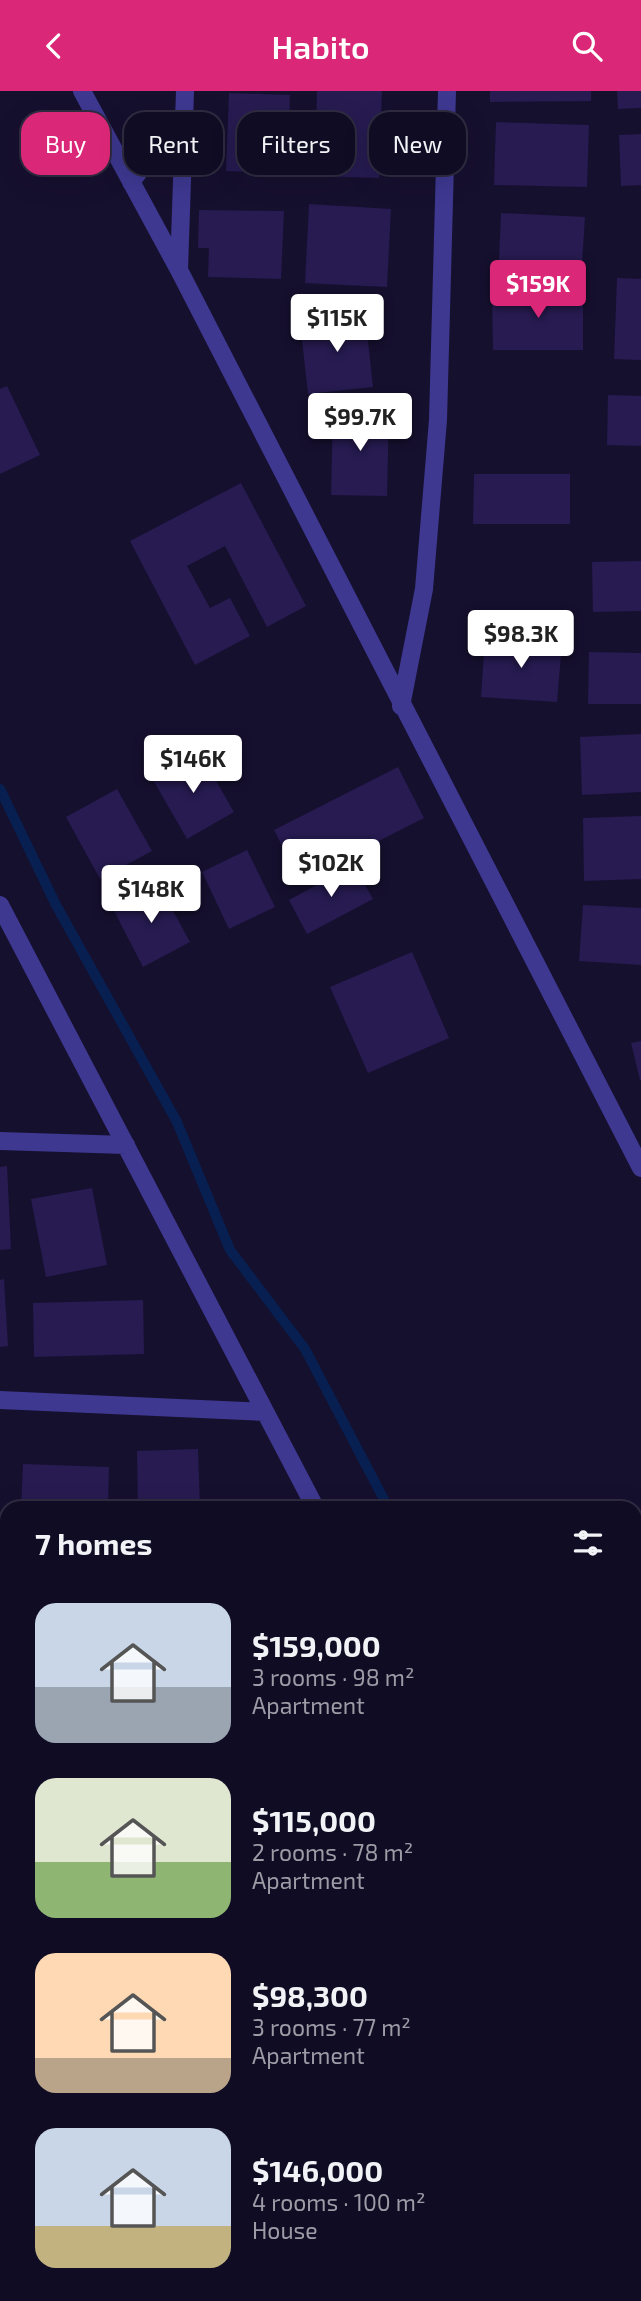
<!DOCTYPE html>
<html lang="en">
<head>
<meta charset="utf-8">
<style>
	:root { --surface:#100c23; --page:#19152b; --text:#f1f3f6; --muted:#9c9ba6; --line:#302c41; --accent:#db2777 }
	body { margin:0; font-family:"Exo 2",sans-serif; background:var(--page); color:var(--text); height:100vh; display:flex; flex-direction:column; font-size:26px; white-space:nowrap }
	* { box-sizing:border-box; margin:0 }
	p { font-size:23px; color:var(--muted) }
	.icon { flex:none; width:38px; height:38px; fill:none; stroke:currentColor; stroke-width:2; stroke-linecap:round; stroke-linejoin:round }
	.map { position:relative; flex:1; overflow:hidden }
	.drawer { position:absolute; left:0px; top:1410px; width:642px; height:800px; display:flex; flex-direction:column; background:var(--surface); border-radius:21px 21px 0 0; box-shadow:0 7px 28px #0002,0 0 0 2px var(--line) }
	.drawer>* { flex:none }
	.guide { position:absolute; left:21px; top:21px; width:600px; height:63px; display:flex; gap:14px }
	.price { position:absolute; translate:-50% -60px; padding:0 16px; border-radius:7px; background:#fff; color:#222; font-size:23px; line-height:46px; filter:drop-shadow(0 2px 4px #0008) }
	.price::after { content:''; position:absolute; left:50%; top:42px; width:21px; height:16px; margin-left:-10px; background:inherit; clip-path:polygon(0 0,100% 0,50% 100%) }
	.price.active { background:var(--accent); color:#fff }
	ul { padding:0; list-style:none }
	li { display:flex; align-items:center; gap:21px; height:175px; padding:0 35px }
	li span { display:grid; place-items:center; flex:none; width:196px; height:140px; border-radius:21px; color:#555 }
	li>.icon { margin-inline-start:auto }
	span .icon { width:84px; height:84px; fill:#fffc; stroke-width:1 }
	li b { font-size:30px }
	h2 { display:flex; justify-content:space-between; align-items:center; height:84px; padding:0 35px; font-size:30px }
	.chip { padding:0 24px; border-radius:21px; background:var(--surface); box-shadow:0 7px 28px #0002,0 0 0 2px var(--line); font-size:24px; line-height:63px }
	.chip.active { background:var(--accent); color:#fff }
	header { display:flex; justify-content:space-between; align-items:center; height:91px; padding:0 35px; background:var(--accent); color:#fff; font-size:32px; font-weight:600 }
	.map>svg:first-child { display:block }
	.lines { fill:none; stroke-linecap:round; stroke-linejoin:round }
	.stream { stroke:#072051; stroke-width:10 }
	.building { fill:#271b51 }
	.street { stroke:#3e3891; stroke-width:18 }
</style>
</head>
<body>
<header><svg class="icon" aria-label="back" viewBox="0 0 24 24"><path d="M15 5l-7 7 7 7"/></svg>Habito<svg class="icon" aria-label="search" viewBox="0 0 24 24"><circle cx="10" cy="10" r="6"/><path d="M15 15l6 6"/></svg></header>
<div class="map">
<svg width="641" height="2210" viewBox="0 0 641 2210">
	<rect width="100%" height="100%" fill="#16102f"/>
	<g class="lines">
		<path class="stream" d="M0,698L56,814L177,1031L230,1159L305,1258L389,1418
			M635,1839L641,1850"/>
	</g>
	<path class="building" d="M317,0H382L379,87L315,85Z
		M490,0H591V10L490,11Z
		M617,0H641V17L618,18Z
		M229,2L290,4L287,82L226,80Z
		M496,31L589,34L587,96L494,94Z
		M641,43V94L621,95L619,44Z
		M309,113L391,118L387,196L305,192Z
		M199,119L284,120L281,188L208,186L209,157H198Z
		M501,122L585,126L582,173L499,169Z
		M617,187L641,188V269L614,268Z
		M492,199H583V259H493Z
		M365,223L373,296L308,303L300,231Z
		M7,295L40,364L0,383V298Z
		M608,304L641,305V355L607,354Z
		M333,320L389,321L387,405L331,404Z
		M474,383H570V433H473Z
		M241,392L306,515L267,536L225,455L187,475L210,517L230,507L250,545L195,574L130,450Z
		M641,470V520L593,521L592,471Z
		M485,547L562,552L557,611L481,606Z
		M589,561L641,562V613H588Z
		M641,643V701L582,704L580,646Z
		M199,660L234,721L187,748L152,687Z
		M398,676L424,727L300,790L274,739Z
		M117,698L152,760L100,788L66,726Z
		M641,725V788L584,790L583,727Z
		M247,759L275,816L229,838L202,781Z
		M354,774L373,808L307,843L289,809Z
		M158,792L190,851L143,876L112,816Z
		M583,814L641,817V874L579,870Z
		M412,861L449,947L368,982L330,896Z
		M641,950V989H640L631,952Z
		M7,1075L11,1158L0,1159V1076Z
		M92,1097L107,1174L46,1186L31,1108Z
		M4,1188L8,1255L0,1256V1189Z
		M143,1209L144,1263L34,1266L33,1212Z
		M198,1358L200,1418H138L137,1360Z
		M23,1373L109,1376L108,1418H21Z
		M7,1991V2069L0,2070V1992Z
		M177,2203H270L271,2210H178Z
		M311,2203H397V2210H311Z"/>
	<g class="lines">
		<path class="street" d="M82,0L179,179L641,1077
			M131,91L184,22
			M179,179L185,0
			M401,615L424,498L438,329L447,0
			M0,814L316,1418
			M0,1050L126,1054
			M0,1309L265,1321
			M0,1582H7
			M0,1842H7
			M635,2018L641,2029
			M0,2126H7
			M126,2210V2203
			M475,2210V2203"/>
	</g>
</svg>
<b class="price active" style="left:538px;top:229px">$159K</b>
<b class="price" style="left:337px;top:263px">$115K</b>
<b class="price" style="left:360px;top:362px">$99.7K</b>
<b class="price" style="left:521px;top:579px">$98.3K</b>
<b class="price" style="left:193px;top:704px">$146K</b>
<b class="price" style="left:331px;top:808px">$102K</b>
<b class="price" style="left:151px;top:834px">$148K</b>
<div class="guide">
<a class="chip active">Buy</a>
<a class="chip">Rent</a>
<a class="chip">Filters</a>
<a class="chip">New</a>
</div>
<section class="drawer">
<h2>7 homes<svg class="icon" aria-label="filters" viewBox="0 0 24 24"><path d="M4 7h16M4 17h16"/><circle cx="9" cy="7" r="2"/><circle cx="15" cy="17" r="2"/></svg></h2>
<ul>
<li><span style="background:linear-gradient(#c9d6e8 60%,#9aa5b1 0)"><svg class="icon" aria-label="home" viewBox="0 0 24 24"><path d="M3 11l9-7 9 7M6 9v11h12V9"/></svg></span><div><b>$159,000</b><p>3 rooms · 98 m²</p><p>Apartment</p></div></li>
<li><span style="background:linear-gradient(#dfe7d0 60%,#8fb573 0)"><svg class="icon" aria-label="home" viewBox="0 0 24 24"><path d="M3 11l9-7 9 7M6 9v11h12V9"/></svg></span><div><b>$115,000</b><p>2 rooms · 78 m²</p><p>Apartment</p></div></li>
<li><span style="background:linear-gradient(#ffd9b3 75%,#b9a48a 0)"><svg class="icon" aria-label="home" viewBox="0 0 24 24"><path d="M3 11l9-7 9 7M6 9v11h12V9"/></svg></span><div><b>$98,300</b><p>3 rooms · 77 m²</p><p>Apartment</p></div></li>
<li><span style="background:linear-gradient(#c9d6e8 70%,#c2b280 0)"><svg class="icon" aria-label="home" viewBox="0 0 24 24"><path d="M3 11l9-7 9 7M6 9v11h12V9"/></svg></span><div><b>$146,000</b><p>4 rooms · 100 m²</p><p>House</p></div></li>
</ul>
</section>
</div>
</body>
</html>
